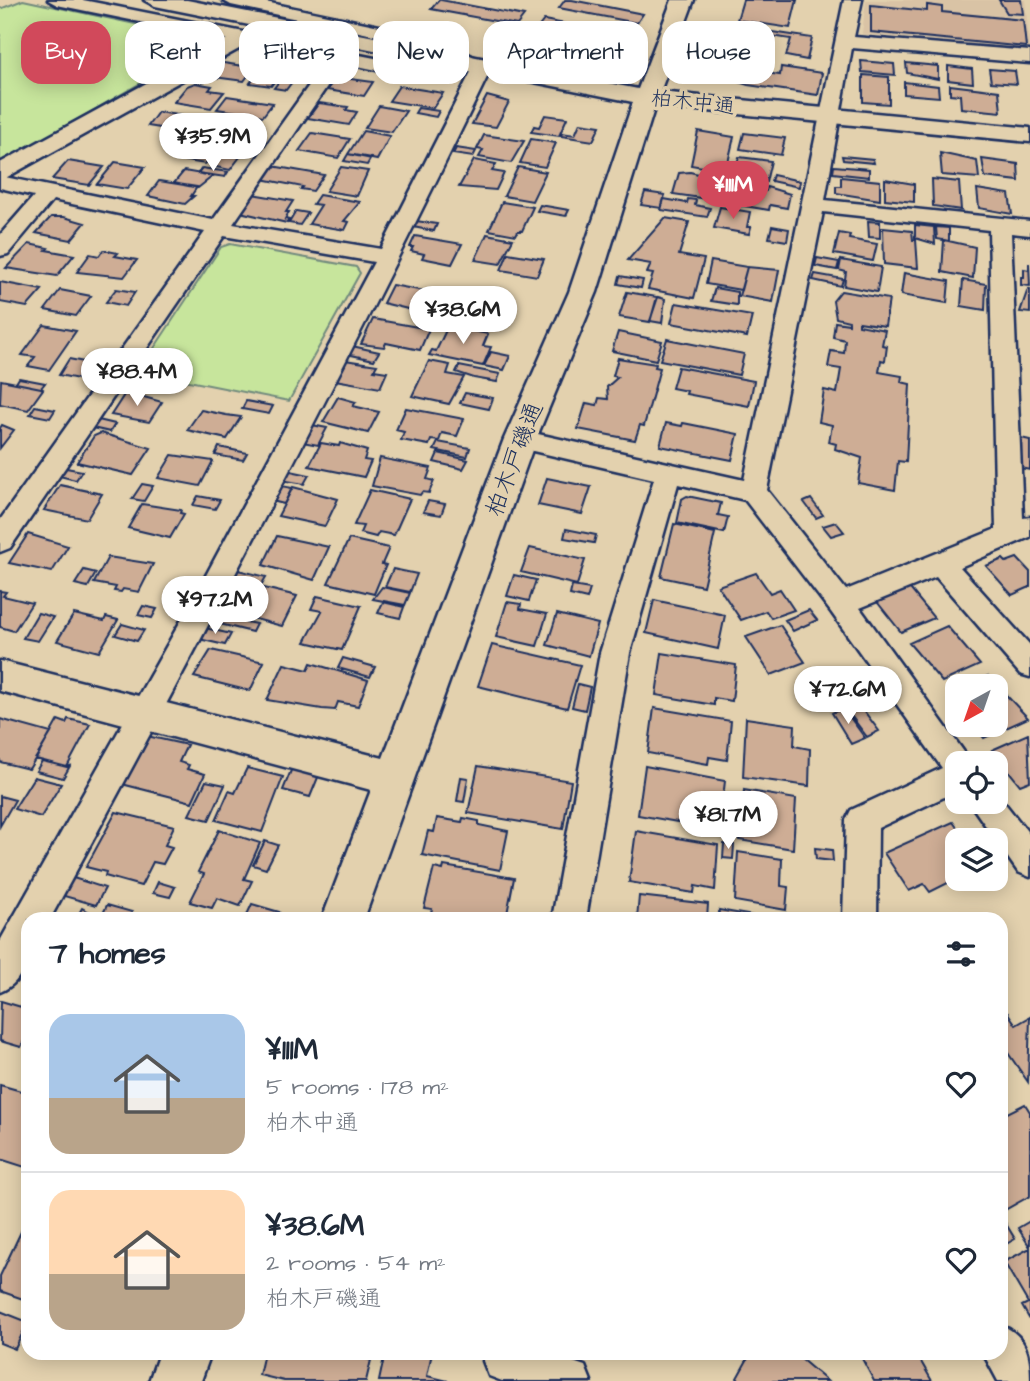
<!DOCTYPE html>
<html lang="en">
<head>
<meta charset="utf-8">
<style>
	:root { --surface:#fff; --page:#f2f2f3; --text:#1f2937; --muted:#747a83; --line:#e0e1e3; --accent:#d1495b }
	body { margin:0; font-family:"Architects Daughter","Klee One",sans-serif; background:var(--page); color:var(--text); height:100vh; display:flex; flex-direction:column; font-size:26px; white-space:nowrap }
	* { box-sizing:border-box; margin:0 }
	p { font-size:23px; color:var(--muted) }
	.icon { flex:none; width:38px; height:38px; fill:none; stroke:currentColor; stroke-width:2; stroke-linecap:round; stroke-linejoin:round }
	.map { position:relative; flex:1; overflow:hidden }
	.side { position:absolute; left:21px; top:912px; width:987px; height:448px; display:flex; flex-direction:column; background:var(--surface); border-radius:21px; box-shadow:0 4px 18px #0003 }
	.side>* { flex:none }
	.top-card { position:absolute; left:21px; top:21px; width:989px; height:63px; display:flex; gap:14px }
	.needle { width:46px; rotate:220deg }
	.fabs { position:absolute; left:945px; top:674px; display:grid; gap:14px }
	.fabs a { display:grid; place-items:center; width:63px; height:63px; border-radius:14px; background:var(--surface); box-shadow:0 4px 18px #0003; font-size:35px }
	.price { position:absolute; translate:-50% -60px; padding:0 16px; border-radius:24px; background:#fff; color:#222; font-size:23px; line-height:46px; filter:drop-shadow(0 2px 4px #0008) }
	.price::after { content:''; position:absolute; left:50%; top:42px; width:21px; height:16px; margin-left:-10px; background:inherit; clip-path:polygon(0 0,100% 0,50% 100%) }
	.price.on { background:var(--accent); color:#fff }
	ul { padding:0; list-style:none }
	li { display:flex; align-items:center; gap:21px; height:175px; padding:0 28px }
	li+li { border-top:2px solid var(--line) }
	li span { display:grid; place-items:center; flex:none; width:196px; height:140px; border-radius:21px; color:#555 }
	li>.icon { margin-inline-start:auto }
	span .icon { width:84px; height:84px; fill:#fffc; stroke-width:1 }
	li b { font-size:30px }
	h2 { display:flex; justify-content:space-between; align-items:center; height:84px; padding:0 28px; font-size:30px }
	.tag { padding:0 24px; border-radius:21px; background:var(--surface); box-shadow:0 4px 18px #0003; font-size:24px; line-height:63px }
	.tag.on { background:var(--accent); color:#fff }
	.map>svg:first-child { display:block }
	.built { fill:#d9c3a5 }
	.green { fill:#c7e59c; stroke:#718a7d; stroke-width:2 }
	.building { fill:#cead95; stroke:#1b2f5e; stroke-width:2 }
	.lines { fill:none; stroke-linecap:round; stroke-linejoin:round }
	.minor-casing { stroke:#1b2f5e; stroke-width:5 }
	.tertiary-casing { stroke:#1b2f5e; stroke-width:5 }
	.minor { fill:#e3d1ae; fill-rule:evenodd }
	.tertiary { fill:#e3d1ae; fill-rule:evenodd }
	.labels { text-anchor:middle; stroke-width:7; stroke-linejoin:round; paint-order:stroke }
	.far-street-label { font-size:21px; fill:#1b2f5e; stroke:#e3d1ae }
	.street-label { font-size:24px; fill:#1b2f5e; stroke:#e3d1ae }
</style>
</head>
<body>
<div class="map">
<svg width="1030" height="1381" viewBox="0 0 1030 1381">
	<rect width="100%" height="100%" fill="#e3d1ae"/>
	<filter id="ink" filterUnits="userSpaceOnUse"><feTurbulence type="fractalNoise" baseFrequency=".0143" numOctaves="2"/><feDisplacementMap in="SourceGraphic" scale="14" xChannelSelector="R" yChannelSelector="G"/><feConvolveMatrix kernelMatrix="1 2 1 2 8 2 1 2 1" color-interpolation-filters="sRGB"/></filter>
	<g filter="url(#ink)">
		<path class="built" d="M866,0H1025L1030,49L862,34Z"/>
		<path class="green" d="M23,0L210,40V43L0,164V9Z
			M230,244L356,267L360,273L289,401L139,371L221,247Z"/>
		<path class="building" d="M439,0H441L524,16L517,25L431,9Z
			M565,0H572L643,14L637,23L559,8Z
			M743,0H797L790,28L737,20Z
			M999,0H1021L1023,14L1007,13Z
			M871,5L927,11V5L942,7V12L1023,20L1026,47L871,32Z
			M544,20L633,37L627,47L537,29Z
			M716,27L740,30L730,68L780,75L781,67L822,73L818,95L748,85L704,71Z
			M772,32L812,38L807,60L786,56L791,39L771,36Z
			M531,44L621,61L615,72L524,55Z
			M271,54L300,58L297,61L291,60L284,69H290L286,75L280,74L271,86L250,83Z
			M861,61L894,64L895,75L862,72Z
			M217,62L243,66L253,69L244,81L206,76Z
			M906,63L938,66V79L907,73Z
			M948,66L972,69L973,83L948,80Z
			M989,69L1015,71L1017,84L991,82Z
			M863,75L889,77V104L863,102Z
			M283,76L295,78L286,90L274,88Z
			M336,77L373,82L364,96L327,90Z
			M904,82L938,86L939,97L904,94Z
			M195,83L212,86L209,90L224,92L211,108L174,102L187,86Z
			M950,85L999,91L1001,112L961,108L960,95L950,94Z
			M399,86L443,93L433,108L389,101Z
			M227,96L273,103L263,116L217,109Z
			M487,96L509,102L496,127L472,124Z
			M319,103L348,107L346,110L357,112L349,125L308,118Z
			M379,106L406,111L392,132L365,128Z
			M418,108L439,111L436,117L415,113Z
			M158,112L190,117L178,131L148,126Z
			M545,115L567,118L559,136L531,132L534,126L539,127Z
			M197,121L237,128L226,142L186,135Z
			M580,123L600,126L593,141L561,136L562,133L575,135Z
			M363,131L390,136L377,160L348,154Z
			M698,131L734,137L726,171L691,165Z
			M312,133L350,139L338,158L299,151Z
			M744,133L785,138L781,155L740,149Z
			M484,135L524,141L511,163L479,157L483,150L477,149Z
			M531,139L556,143L545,167L520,163Z
			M186,144L215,149L211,154L215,155L205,164L175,159Z
			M456,148L476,151L473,157L453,154Z
			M224,150L243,153L230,170L212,166Z
			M940,153L977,161L979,178L942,175Z
			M348,154L371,158L367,165L344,161Z
			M842,156L873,159L874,163L843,160Z
			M739,157L771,161L766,182L733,177Z
			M982,159L1018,164L1019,181L985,177Z
			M474,160L496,164L492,171L504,173L496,190L459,187Z
			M68,161L104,167L89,185L52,179Z
			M115,162L145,167L127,189L97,184Z
			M272,166L324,175L313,191L301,189L303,187L262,179Z
			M834,166L869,169V177L833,173Z
			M341,167L368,171L357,196L326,191Z
			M518,167L546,172L532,201L504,196Z
			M202,168L228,172L225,177L198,173Z
			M184,171L213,176L198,188L174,183Z
			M690,172L720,179L715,186V200L673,194L679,173Z
			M773,175L800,181L799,187L771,181Z
			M841,177L880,181V200L836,193V186H841Z
			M885,179L914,184V202L885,199Z
			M932,179L959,182L961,210L933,206Z
			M159,181L197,187L191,196H194L185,204L148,196Z
			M725,185L766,191L767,187L790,194L787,208L770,205L769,210L720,202Z
			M977,189L1009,194L1012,214L979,208Z
			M645,192L665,195L661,208L641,205Z
			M252,194L293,201L286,212H289L285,219L289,220L287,223L240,212Z
			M319,195L360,202L344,221L349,222L345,230L309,224L321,205L313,204Z
			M664,199L687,203L688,199L696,200L695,205L710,208L707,217L661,210Z
			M502,202L533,207L522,231H518L516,235L489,230Z
			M540,205L569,210L566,216L537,211Z
			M720,207L750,212L747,227H751L749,234L714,228Z
			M296,211L308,213L300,225L289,223Z
			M51,217H64L85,223L71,240L36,233Z
			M665,218L689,222L679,255L704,259L694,298L648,289L653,274L647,273L651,264L628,260Z
			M416,221L437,224L434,231L413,227Z
			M868,221L880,222V238L869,237Z
			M915,225L934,227L935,244L915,238Z
			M772,226L789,229L787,241L769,238Z
			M936,227L949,228V241L937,239Z
			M883,228L912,231L913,240H916L918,268L884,264Z
			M839,233L850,235L849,239L877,244L873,261L834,254Z
			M487,234L513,239L500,264L475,260Z
			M415,236L462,244L452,264L422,258L424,254L411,251L413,247H410Z
			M944,240L975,247L973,278L942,272Z
			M29,244L48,248L46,250L74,255L57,276L6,268Z
			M103,250L118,253L115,256L137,260L124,277L77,272L90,254L99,256Z
			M508,253L544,259L537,276L501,270Z
			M817,258L839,262L837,270L815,266Z
			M841,260L881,267L877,292L844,286L846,272L839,270Z
			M711,261L747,267L741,290L706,284Z
			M1029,263L1030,286L1021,285V277H1024V269L1029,270Z
			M747,267L779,270L773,302L739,296Z
			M904,273L949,281L947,303L901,295Z
			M815,274L843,279L841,286L813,280Z
			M620,276L643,280L641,288L618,284Z
			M963,280L986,284L985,310L961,306Z
			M0,282L42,290L27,307L0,302Z
			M392,285L451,296L441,317L383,303Z
			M715,288L737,292V305L711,301Z
			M116,289L135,292L126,306L106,302Z
			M1028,289H1030V313L1020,312Z
			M60,290L91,296L76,316L45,310Z
			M461,291L496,297L483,325L447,318Z
			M841,291L889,299L885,326L859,322V325L885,330L882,345L887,346L885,361L881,360L879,372L902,376L901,382L910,384L906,462L898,461L895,490L858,483L862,458L835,449L836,444L829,442L832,425L819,422L824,390L837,393L841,369L828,367L831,351L844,353L845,340L833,337L835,322L849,324V321L836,318L833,301Z
			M627,292L657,297L650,322L619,317Z
			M658,297L665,299L662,323L650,321Z
			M676,303L752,316L747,337L671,323Z
			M373,319L429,329L420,350L386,343L384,347L361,344Z
			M44,325L76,331L49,370L28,366L35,357L22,355Z
			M448,326L488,334L483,346L491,347L483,366L429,355L432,350L436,351Z
			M618,332L662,341L656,360L612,351Z
			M667,339L744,354L739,375L660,360Z
			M352,346L379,352L374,360L347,354Z
			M491,352L510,356L504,370L484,366Z
			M618,358L656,364L655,367L660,368L644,426L640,425L635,440L578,429L586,403L597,405L599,398L608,399L607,387L618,377L613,376Z
			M69,359L89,363L78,379L59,375Z
			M345,360L377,365L374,370L387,372L380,388L335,380Z
			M429,361L450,365L447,374L464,377L449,404L412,396Z
			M459,366L500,374L497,382L474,378L456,372Z
			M678,367L754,381L749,406L686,394L687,391L672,388Z
			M125,374L144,378L139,386L119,381Z
			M19,378L45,383L41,388L16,383Z
			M1,380L41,388L43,389L28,410L0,404Z
			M126,392L162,402L149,422L111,415Z
			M465,393L493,398L489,409L460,403Z
			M338,397L356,402L353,406L379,412L368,433L323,422Z
			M246,401L273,406L269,414L242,409Z
			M35,406L55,410L50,418L30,414Z
			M406,408L464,419L457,436L442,433L439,441L431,440L429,445L401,440L404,432L396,430Z
			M201,410L226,415L241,417L227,439L187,430Z
			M94,419L115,424L110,432L88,427Z
			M666,423L682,426L683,423L738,434L732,460L660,446Z
			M307,424L327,428L318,445L297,441Z
			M2,425L14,430L0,448V428Z
			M101,433L151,448L133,475L77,462L94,436Z
			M1021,438L1030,440V470L1020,468Z
			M438,442L470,448L467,457L434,450Z
			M321,443L339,446L340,443L367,451L364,460L371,461L364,477L309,466Z
			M219,447L247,453L243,460L215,455Z
			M438,453L468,460L463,469L434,462Z
			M172,455L213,461L200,486L158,478Z
			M380,458L431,468L427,479L434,481L429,493L422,492L420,495L372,486Z
			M61,467L82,471L76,480L55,475Z
			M286,470L309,475L304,484L281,480Z
			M547,478L591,487L582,514L538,505Z
			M142,484L153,486L144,501L132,499Z
			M60,485L102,494L87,519L44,510Z
			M276,485L292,488L284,504L268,500Z
			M293,487L338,499L325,526L278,516Z
			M370,490L410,499L394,535L379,532L376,537L360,533L363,526L354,525Z
			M198,496L220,500L215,509L193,505Z
			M687,496L721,503L718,515L728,517L724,533L677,523L682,499Z
			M811,499L823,515L816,518L804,502Z
			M428,501L445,504L441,515L423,512Z
			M142,504L181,510L180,513L184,514L170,538L128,528Z
			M836,522L844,532L831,536L823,526Z
			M674,524L715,533L703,586L661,577Z
			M566,529L596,535L594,543L564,538Z
			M28,534L68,546L52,572L9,563Z
			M277,536L329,547L314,580L263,565Z
			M349,539L389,548L382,564L386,565L374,594L328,583Z
			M530,548L585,560L577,585L521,572Z
			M108,557L153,564L139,592L123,589L121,592L114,591L116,587L94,583Z
			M1017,558L1030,572V587L1012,595L986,566L1003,559L1006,562Z
			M230,568L266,577L260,587L297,596L282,626L225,611L238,588L222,584Z
			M393,569L417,574L410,592L385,587Z
			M84,570L96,573L88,587L75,584Z
			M756,573L770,593L780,589L794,610L771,618L766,611L741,620L718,586Z
			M514,575L536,580L529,601L507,596Z
			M907,585L934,618L901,632L874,598Z
			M572,586L590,589L587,599L570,595Z
			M382,587L410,593L405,605L373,599Z
			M0,591L6,592L3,596L32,603L14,631L0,627Z
			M317,596L361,606L342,650L305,642L322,611L311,609Z
			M654,600L725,615L718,649L646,633Z
			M383,602L404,607L400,618L378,613Z
			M507,602L521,604L520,609L547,614L537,646L496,637Z
			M143,606L157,609L152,618L138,615Z
			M809,610L817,620L793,631L785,620Z
			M217,611L243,617L241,621L256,624L252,632L212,622Z
			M38,613L53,617L38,641L23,638Z
			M74,614L104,621L106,617L118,620L99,652L57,641Z
			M557,614L598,624L589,656L547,645Z
			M122,624L144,630L137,641L115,635Z
			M780,625L805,662L771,675L746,637Z
			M947,626L980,665L942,682L909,643Z
			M205,628L231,634L225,645L199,639Z
			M492,645L580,665L567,708L478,686Z
			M211,650L264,662L250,691L194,677Z
			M662,653L736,665L732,701L714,698V705L656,695Z
			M343,658L375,667L370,677L338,668Z
			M311,663L368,680L358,706L338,702L335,710L322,709L267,700L284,664L308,670Z
			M988,676L1028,718L984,738L973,724H996V686H964Z
			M578,684L590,687L585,710L572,707Z
			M858,703L879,731L867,737L846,709Z
			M654,708L731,721L727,760L709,757L708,764L648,753Z
			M843,708L865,738L851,744L832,713Z
			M746,718L795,725L794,746L810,749L809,786L743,777Z
			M0,719L51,733L29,769L0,762Z
			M68,719L90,724L67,767L36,759L58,720L66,723Z
			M1028,734L1030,781L1020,785L992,750Z
			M147,736L187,745L179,762L189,765L187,769L205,774L192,802L118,783Z
			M42,761L67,767L70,766L63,778L36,771Z
			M478,766L571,781L563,829L468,813Z
			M645,766L725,781L720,823L702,819L700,826L638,815Z
			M247,768L283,777L262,832L216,820L229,791L235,793Z
			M292,768L319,775L310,797L283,790Z
			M34,777L61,784L41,817L14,809Z
			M461,777L468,778L464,802L457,801Z
			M206,781L225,785L209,820L189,815Z
			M744,790L796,799L793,849L739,840Z
			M0,796L15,800L0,826Z
			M116,812L174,826L165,845L172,847L163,864L153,862L141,886L105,876L106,872L86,867Z
			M437,818L462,822L463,818L479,821V825L508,831L500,870L422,855L428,831L434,832Z
			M953,822L966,840H957L958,878L930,892L924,884L909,891L884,853Z
			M219,830L260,843L244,879L252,881L240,906L217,898L212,908L190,902L204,874L198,872Z
			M636,831L718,845L715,890L695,886L694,893L629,882Z
			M265,841L278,845L266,869L253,865Z
			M724,844L734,845L733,859L723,858Z
			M815,848L832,850L833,861L816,859Z
			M738,852L782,859L781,886L788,887L786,910L735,901Z
			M444,866L514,878L506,919H464L431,913L432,909L424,908L434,868L443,870Z
			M67,876L105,888L96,905L57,894Z
			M158,882L175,887L170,897L153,893Z
			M639,896L708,904L707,919H637Z
			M252,904L279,912L276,919H245Z
			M107,905L132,912L128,919H76L82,908L101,918Z
			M719,910L770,919H718Z
			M1,1001L28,1009V1033L21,1047L0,1041Z
			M1008,1013L1016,1025L1030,1017L1028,1082L1001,1043V1017Z
			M0,1085L28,1093V1168L0,1159Z
			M1025,1104L1030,1112V1196L1003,1211L1001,1116Z
			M28,1217V1296L25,1295L23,1299L0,1291V1276Z
			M1003,1219L1015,1239L1001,1247V1220Z
			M1030,1221V1247L1018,1228Z
			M1030,1248V1320L1022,1306L1028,1303L1004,1262Z
			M0,1311L28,1322L15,1349L0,1343Z
			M264,1353H338L371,1360L366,1381H284L259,1375Z
			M385,1353H432L427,1376L448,1381H379Z
			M751,1353H794L827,1381H740L737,1378Z
			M859,1353H916L932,1381H874Z"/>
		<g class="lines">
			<defs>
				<path id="minor" d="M48,0H83L415,66L458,62L435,48L231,5L222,0H256L441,39L492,67C353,354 204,637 50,919H28C28,947 30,980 0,992V941L196,594L374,262L224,236L10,548L0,552V520L205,232L53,200L8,254L0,256V235L34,196L0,188V176L213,220L327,60L57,5ZM343,63L415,78L471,72L381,249L233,224Z
					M844,0H862L854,37L1030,51V63L852,48L825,200L1030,221V235L1011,233L1023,518L1030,517V537L960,567L1030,645V677L1020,674L936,577L860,608L972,763H957V791L878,828L877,919H843L846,820L851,810L942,768L831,612L745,500L678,484L630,653L586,919H552L600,653L654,479L520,448L511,445L507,439L511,433L520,430L744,480ZM823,212L989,230L996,529L846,590L767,490Z
					M996,792L1030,835V877L1018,872L969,802H996Z
					M1001,1325C1027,1336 1030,1355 1030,1381H998L983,1353H1001Z
					M487,1353H546L585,1366L591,1381H502L489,1376L483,1361Z"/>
				<path id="tertiary" d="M144,0H187L638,89L672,0H694L660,92L1030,128V142L655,106L597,292L536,439L364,919H322L371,790L0,691V661L383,758L504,439L569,292L633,102L155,6Z
					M240,32L251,39L248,44L0,181V163Z
					M159,1353H211L201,1381H149Z"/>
			</defs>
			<use href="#minor" class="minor-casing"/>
			<use href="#tertiary" class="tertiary-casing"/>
			<use href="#minor" class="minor"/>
			<use href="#tertiary" class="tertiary"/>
		</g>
	</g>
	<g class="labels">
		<g class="far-street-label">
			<text transform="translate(693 102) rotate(6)" y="7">柏木中通</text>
		</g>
		<g class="street-label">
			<text transform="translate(514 459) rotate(-69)" y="8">柏木戸磯通</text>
		</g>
	</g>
</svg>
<div class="fabs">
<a><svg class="needle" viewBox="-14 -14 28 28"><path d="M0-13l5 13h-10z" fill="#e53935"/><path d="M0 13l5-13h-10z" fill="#747a83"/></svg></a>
<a><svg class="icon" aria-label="locate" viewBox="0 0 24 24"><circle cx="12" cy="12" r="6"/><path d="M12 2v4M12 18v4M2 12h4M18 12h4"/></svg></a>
<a><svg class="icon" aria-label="layers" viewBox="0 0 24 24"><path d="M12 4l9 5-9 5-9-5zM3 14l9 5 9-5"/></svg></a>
</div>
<b class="price" style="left:213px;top:173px">¥35.9M</b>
<b class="price on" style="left:733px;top:221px">¥111M</b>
<b class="price" style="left:463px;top:346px">¥38.6M</b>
<b class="price" style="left:137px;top:408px">¥88.4M</b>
<b class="price" style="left:215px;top:636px">¥97.2M</b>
<b class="price" style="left:848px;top:726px">¥72.6M</b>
<b class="price" style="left:728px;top:851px">¥81.7M</b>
<div class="top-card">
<a class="tag on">Buy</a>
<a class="tag">Rent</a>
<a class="tag">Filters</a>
<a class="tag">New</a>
<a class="tag">Apartment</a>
<a class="tag">House</a>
</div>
<section class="side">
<h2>7 homes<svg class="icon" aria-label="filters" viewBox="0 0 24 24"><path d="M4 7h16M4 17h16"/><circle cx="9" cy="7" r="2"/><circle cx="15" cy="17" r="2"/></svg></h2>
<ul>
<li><span style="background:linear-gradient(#a9c7e8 60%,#b9a48a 0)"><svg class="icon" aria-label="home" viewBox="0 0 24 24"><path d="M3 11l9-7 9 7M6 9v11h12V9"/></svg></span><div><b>¥111M</b><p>5 rooms · 178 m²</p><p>柏木中通</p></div><svg class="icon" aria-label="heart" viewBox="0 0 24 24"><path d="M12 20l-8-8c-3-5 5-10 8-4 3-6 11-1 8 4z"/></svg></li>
<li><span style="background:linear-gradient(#ffd9b3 60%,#b9a48a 0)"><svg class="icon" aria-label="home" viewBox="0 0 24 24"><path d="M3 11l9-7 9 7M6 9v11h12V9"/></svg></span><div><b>¥38.6M</b><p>2 rooms · 54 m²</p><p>柏木戸磯通</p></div><svg class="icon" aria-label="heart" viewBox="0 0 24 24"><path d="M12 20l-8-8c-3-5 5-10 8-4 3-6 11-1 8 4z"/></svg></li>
</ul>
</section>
</div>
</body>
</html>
